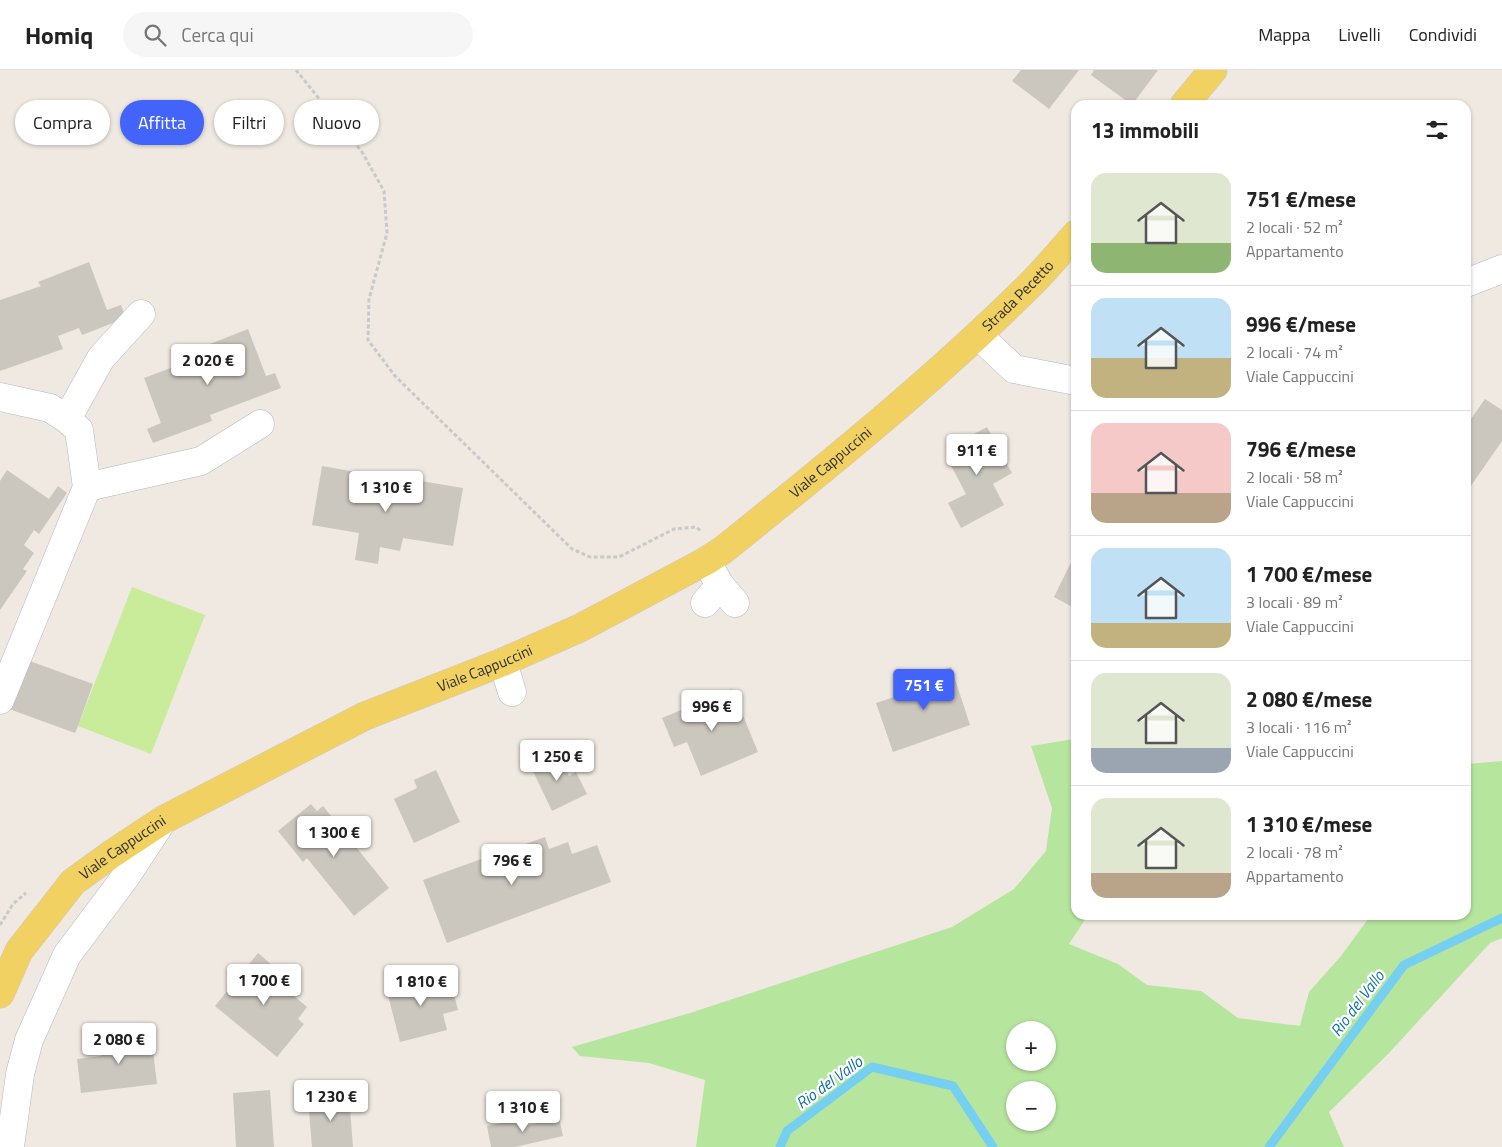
<!DOCTYPE html>
<html lang="it">
<head>
<meta charset="utf-8">
<style>
	:root { --surface:#fff; --page:#f6f6f6; --text:#222; --muted:#767676; --line:#e0e0e0; --accent:#4264fb }
	body { margin:0; font-family:"Titillium Web",sans-serif; background:var(--page); color:var(--text); height:100vh; display:flex; flex-direction:column; font-size:19px; white-space:nowrap }
	* { box-sizing:border-box; margin:0 }
	p { font-size:16px; color:var(--muted) }
	.icon { flex:none; width:28px; height:28px; fill:none; stroke:currentColor; stroke-width:2; stroke-linecap:round; stroke-linejoin:round }
	.map { position:relative; flex:1; overflow:hidden }
	.side { position:absolute; left:1071px; top:30px; width:400px; height:820px; display:flex; flex-direction:column; background:var(--surface); border-radius:15px; box-shadow:0 1px 4px #0004 }
	.side>* { flex:none }
	.guide { position:absolute; left:15px; top:30px; width:475px; height:45px; display:flex; gap:10px }
	.buttons { position:absolute; left:1006px; top:951px; display:grid; gap:10px }
	.buttons a { display:grid; place-items:center; width:50px; height:50px; border-radius:50%; background:var(--surface); box-shadow:0 1px 4px #0004; font-size:25px }
	.price { position:absolute; translate:-50% -42px; padding:0 11px; border-radius:5px; background:#fff; color:#222; font-size:16px; line-height:32px; filter:drop-shadow(0 1px 2px #0008) }
	.price::after { content:''; position:absolute; left:50%; top:30px; width:15px; height:11px; margin-left:-8px; background:inherit; clip-path:polygon(0 0,100% 0,50% 100%) }
	.price.on { background:var(--accent); color:#fff }
	ul { padding:0; list-style:none }
	li { display:flex; align-items:center; gap:15px; height:125px; padding:0 20px }
	li+li { border-top:1px solid var(--line) }
	li span { display:grid; place-items:center; flex:none; width:140px; height:100px; border-radius:15px; color:#555 }
	li>.icon { margin-inline-start:auto }
	span .icon { width:60px; height:60px; fill:#fffc; stroke-width:1 }
	li b { font-size:21px }
	h2 { display:flex; justify-content:space-between; align-items:center; height:60px; padding:0 20px; font-size:21px }
	.chip { padding:0 18px; border-radius:22px; background:var(--surface); box-shadow:0 1px 4px #0004; font-size:18px; line-height:45px }
	.chip.on { background:var(--accent); color:#fff }
	header { display:flex; align-items:center; gap:30px; box-sizing:border-box; height:70px; padding:0 25px; background:var(--surface); border-bottom:1px solid var(--line) }
	header strong { font-size:24px }
	nav { display:flex; gap:28px; margin-inline-start:auto; font-size:18px }
	.search { width:350px; height:45px; background:var(--page); display:flex; align-items:center; gap:12px; box-sizing:border-box; padding:0 18px; border-radius:28px; color:var(--muted); font-size:19px }
	.map>svg:first-child { display:block }
	.green { fill:#b6e59e; fill-rule:evenodd }
	.pitch { fill:#c9ec9a }
	.lines { fill:none; stroke-linecap:round; stroke-linejoin:round }
	.stream { stroke:#75cff0; stroke-width:9 }
	.building { fill:#cbc7bf }
	.minor-casing { stroke:#b4b7c1; stroke-width:29 }
	.major-casing { stroke:#c9c9c9; stroke-width:29 }
	.path { stroke:#c9c9c9; stroke-width:3; stroke-dasharray:4 2.5; stroke-linecap:butt }
	.minor { stroke:#fff; stroke-width:28 }
	.major { stroke:#f2d163; stroke-width:28 }
	.labels { text-anchor:middle; stroke-width:4.5; stroke-linejoin:round; paint-order:stroke }
	.street-label { font-size:15px; fill:#2e2e2e; stroke:#fff }
	.water-label { font-size:16px; font-style:italic; fill:#0d6fa3; stroke:#fff }
</style>
</head>
<body>
<header>
<strong>Homiq</strong>
<div class="search"><svg class="icon" aria-label="search" viewBox="0 0 24 24"><circle cx="10" cy="10" r="6"/><path d="M15 15l6 6"/></svg>Cerca qui</div>
<nav><a>Mappa</a><a>Livelli</a><a>Condividi</a></nav>
</header>
<div class="map">
<svg width="1502" height="1077" viewBox="0 0 1502 1077">
	<rect width="100%" height="100%" fill="#efe9e1"/>
	<path class="green" d="M1074,669L1076,675V845H1088L1069,874L1118,894L1147,915L1201,921L1238,948L1300,956L1309,922L1341,886L1371,845H1466V694L1502,691V868L1490,873L1389,983L1329,1042L1344,1077H696L705,1010L649,993L580,986L572,977L690,943L952,857L1014,819L1046,781L1052,738L1031,676ZM1015,960H1048V992H1015ZM1015,1020H1048V1052H1015Z"/>
	<path class="pitch" d="M132,517L205,545L151,684L78,656Z"/>
	<g class="lines">
		<path class="stream" d="M780,1077L787,1061L872,997L953,1016L993,1077
			M1269,1077L1404,895L1502,848"/>
	</g>
	<path class="building" d="M1021,0H1079L1049,39L1012,11Z
		M1094,0H1158L1132,35L1091,5Z
		M89,192L107,240L121,235L126,248L82,265L79,258L58,266L63,279L0,301V230L41,216L38,212Z
		M248,259L266,306L275,303L281,318L210,345L212,351L153,373L147,359L161,353L144,308L200,287L210,274Z
		M1485,329L1502,340V371L1466,423V356Z
		M987,357L1012,403L993,414L1004,435L961,458L948,433L966,424L946,386L953,382L951,376Z
		M322,396L356,402L354,416L406,425L408,409L463,418L453,476L403,468L400,481L380,477L378,494L355,490L359,463L312,455Z
		M7,400L49,429L58,416L67,423L39,464L34,460L24,475L34,483L23,499L27,501L0,540V411Z
		M1076,482V539L1054,527Z
		M27,590L93,614L78,656L75,663L9,639Z
		M951,597L970,655L893,682L876,633L909,622L906,613Z
		M732,619L758,682L701,706L687,672L674,677L662,648Z
		M557,682L569,706L576,702L587,724L552,741L530,695Z
		M436,700L460,752L414,773L394,729L417,718L414,710Z
		M311,734L317,741L323,736L389,818L354,846L307,788L303,792L278,761Z
		M545,767L549,779L568,772L572,784L597,775L611,812L447,873L423,810L487,787L492,802L505,797L500,783Z
		M258,883L292,912L286,919L307,937L298,949L304,954L277,987L215,936Z
		M429,907L431,914L450,909L458,940L443,944L447,960L400,972L386,918Z
		M151,964L157,1014L81,1023L77,989L101,986L100,970Z
		M270,1020L274,1077H236L233,1023Z
		M349,1026L353,1077H312L308,1029Z
		M526,1048L528,1055L559,1048L563,1066L515,1077H491L487,1056Z"/>
	<g class="lines">
		<defs>
			<path id="minor" d="M1466,213L1502,199
				M978,265L1014,299L1076,311
				M0,327L50,338L67,349L79,360L87,417L0,630
				M67,349L101,288L141,244
				M87,417L201,391L260,354
				M706,491L720,515L735,533
				M705,533L720,515
				M503,592L512,622
				M10,1077L20,1004L29,970L67,885L124,809L163,750"/>
			<g id="major">
				<path d="M1184,35L1213,0"/>
				<path id="s1" d="M0,924L19,881L73,812L113,783L163,750L365,646L503,592L580,558L706,491L723,480C829,395 934,310 1030,215C1046,199 1061,181 1076,164"/>
			</g>
		</defs>
		<use href="#minor" class="minor-casing"/>
		<use href="#major" class="major-casing"/>
		<path class="path" d="M296,0L362,82L384,121L387,163L369,229L368,270L395,306L572,479L590,487H619L674,459L696,457L702,462
			M0,855L13,834L26,823"/>
		<use href="#minor" class="minor"/>
		<use href="#major" class="major"/>
	</g>
	<g class="labels">
		<g class="street-label">
			<text dy="5" stroke="none"><textPath href="#s1" startOffset="1256">Strada Pecetto</textPath></text>
			<text dy="5" stroke="none"><textPath href="#s1" startOffset="1005">Viale Cappuccini</textPath></text>
			<text dy="5" stroke="none"><textPath href="#s1" startOffset="600">Viale Cappuccini</textPath></text>
			<text dy="5" stroke="none"><textPath href="#s1" startOffset="195">Viale Cappuccini</textPath></text>
		</g>
		<g class="water-label">
			<text transform="translate(1357 933) rotate(-53)" y="6">Rio del Vallo</text>
			<text transform="translate(829 1012) rotate(-36)" y="6">Rio del Vallo</text>
		</g>
	</g>
</svg>
<div class="buttons">
<a>+</a>
<a>−</a>
</div>
<b class="price" style="left:208px;top:316px">2 020 €</b>
<b class="price" style="left:977px;top:406px">911 €</b>
<b class="price" style="left:386px;top:443px">1 310 €</b>
<b class="price on" style="left:924px;top:641px">751 €</b>
<b class="price" style="left:712px;top:662px">996 €</b>
<b class="price" style="left:557px;top:712px">1 250 €</b>
<b class="price" style="left:334px;top:788px">1 300 €</b>
<b class="price" style="left:512px;top:816px">796 €</b>
<b class="price" style="left:264px;top:936px">1 700 €</b>
<b class="price" style="left:421px;top:937px">1 810 €</b>
<b class="price" style="left:119px;top:995px">2 080 €</b>
<b class="price" style="left:331px;top:1052px">1 230 €</b>
<b class="price" style="left:523px;top:1063px">1 310 €</b>
<div class="guide">
<a class="chip">Compra</a>
<a class="chip on">Affitta</a>
<a class="chip">Filtri</a>
<a class="chip">Nuovo</a>
</div>
<section class="side">
<h2>13 immobili<svg class="icon" aria-label="filters" viewBox="0 0 24 24"><path d="M4 7h16M4 17h16"/><circle cx="9" cy="7" r="2"/><circle cx="15" cy="17" r="2"/></svg></h2>
<ul>
<li><span style="background:linear-gradient(#dfe7d0 70%,#8fb573 0)"><svg class="icon" aria-label="home" viewBox="0 0 24 24"><path d="M3 11l9-7 9 7M6 9v11h12V9"/></svg></span><div><b>751 €/mese</b><p>2 locali · 52 m²</p><p>Appartamento</p></div></li>
<li><span style="background:linear-gradient(#bfe0f5 60%,#c2b280 0)"><svg class="icon" aria-label="home" viewBox="0 0 24 24"><path d="M3 11l9-7 9 7M6 9v11h12V9"/></svg></span><div><b>996 €/mese</b><p>2 locali · 74 m²</p><p>Viale Cappuccini</p></div></li>
<li><span style="background:linear-gradient(#f6c9c9 70%,#b9a48a 0)"><svg class="icon" aria-label="home" viewBox="0 0 24 24"><path d="M3 11l9-7 9 7M6 9v11h12V9"/></svg></span><div><b>796 €/mese</b><p>2 locali · 58 m²</p><p>Viale Cappuccini</p></div></li>
<li><span style="background:linear-gradient(#bfe0f5 75%,#c2b280 0)"><svg class="icon" aria-label="home" viewBox="0 0 24 24"><path d="M3 11l9-7 9 7M6 9v11h12V9"/></svg></span><div><b>1 700 €/mese</b><p>3 locali · 89 m²</p><p>Viale Cappuccini</p></div></li>
<li><span style="background:linear-gradient(#dfe7d0 75%,#9aa5b1 0)"><svg class="icon" aria-label="home" viewBox="0 0 24 24"><path d="M3 11l9-7 9 7M6 9v11h12V9"/></svg></span><div><b>2 080 €/mese</b><p>3 locali · 116 m²</p><p>Viale Cappuccini</p></div></li>
<li><span style="background:linear-gradient(#dfe7d0 75%,#b9a48a 0)"><svg class="icon" aria-label="home" viewBox="0 0 24 24"><path d="M3 11l9-7 9 7M6 9v11h12V9"/></svg></span><div><b>1 310 €/mese</b><p>2 locali · 78 m²</p><p>Appartamento</p></div></li>
</ul>
</section>
</div>
</body>
</html>
